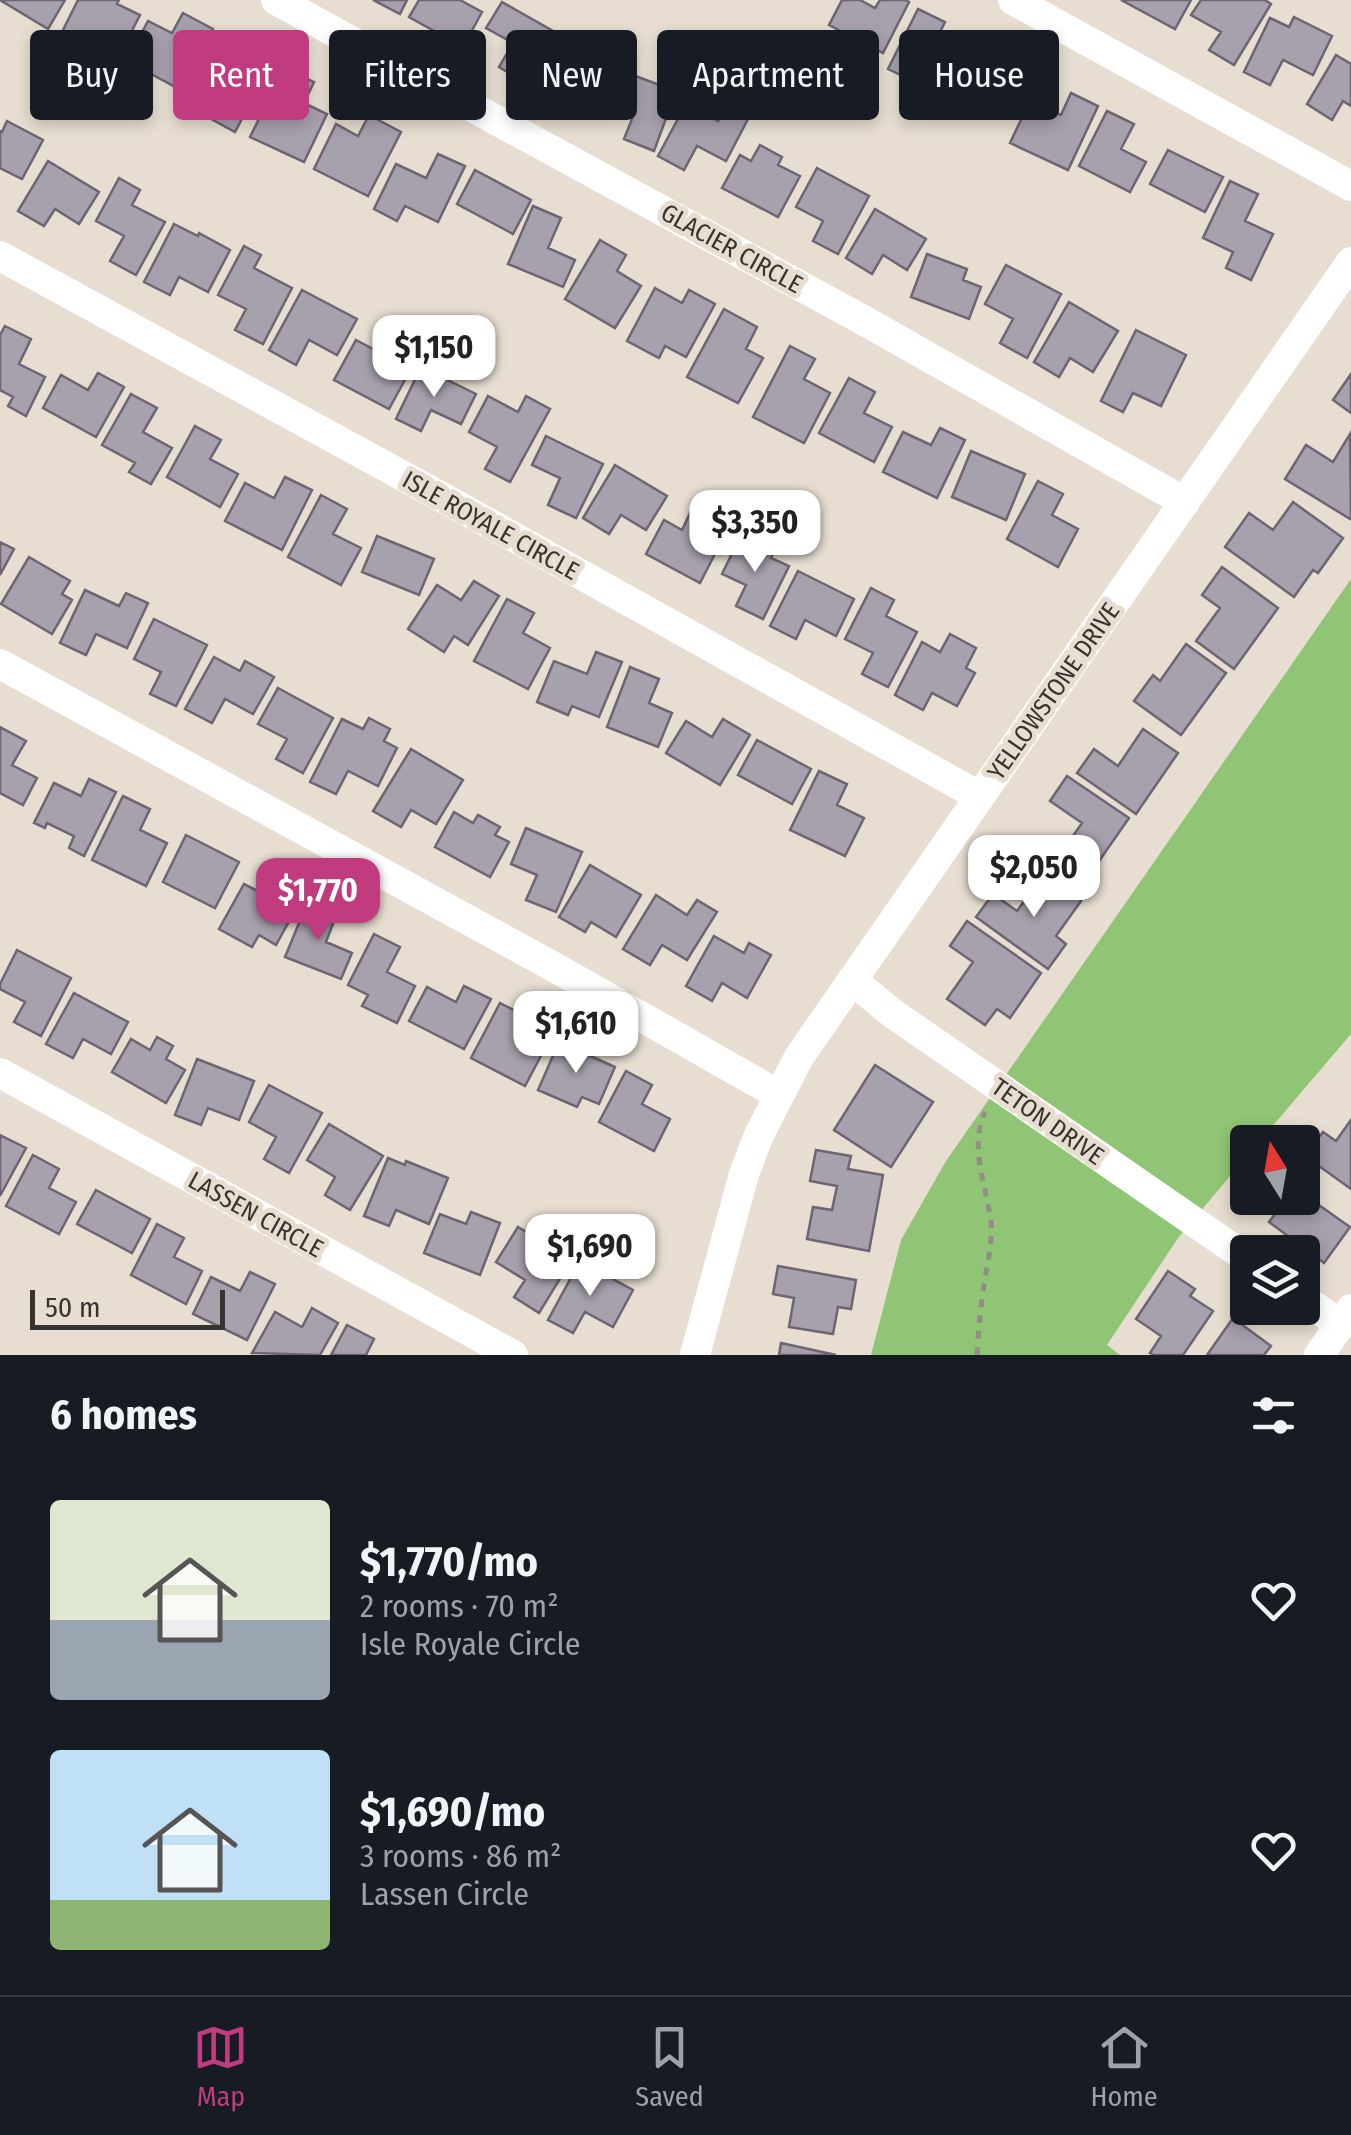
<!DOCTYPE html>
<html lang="en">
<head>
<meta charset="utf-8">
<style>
	:root { --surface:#171b24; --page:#242831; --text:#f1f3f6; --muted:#9ea1a6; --line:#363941; --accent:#c13c7f }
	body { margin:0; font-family:"Fira Sans Condensed",sans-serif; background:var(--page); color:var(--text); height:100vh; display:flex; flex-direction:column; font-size:38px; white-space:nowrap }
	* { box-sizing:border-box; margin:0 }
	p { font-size:32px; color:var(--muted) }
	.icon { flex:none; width:55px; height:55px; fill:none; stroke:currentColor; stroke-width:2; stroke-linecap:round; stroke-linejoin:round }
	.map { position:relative; height:1355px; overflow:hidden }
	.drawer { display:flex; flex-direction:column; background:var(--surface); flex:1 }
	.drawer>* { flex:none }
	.hud { position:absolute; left:30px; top:30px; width:1292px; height:90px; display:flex; gap:20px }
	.needle { width:65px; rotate:349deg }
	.controls { position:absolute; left:1230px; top:1125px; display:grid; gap:20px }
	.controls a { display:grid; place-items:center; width:90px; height:90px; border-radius:10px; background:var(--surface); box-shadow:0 5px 15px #0003; font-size:50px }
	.scale { position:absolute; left:30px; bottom:25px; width:195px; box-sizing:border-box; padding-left:10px; border:5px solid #37332e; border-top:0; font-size:28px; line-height:35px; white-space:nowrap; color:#37332e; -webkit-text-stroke:8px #e7ded1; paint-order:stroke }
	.price { position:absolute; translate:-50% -85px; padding:0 22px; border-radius:20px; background:#fff; color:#222; font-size:32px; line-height:65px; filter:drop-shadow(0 2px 5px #0008) }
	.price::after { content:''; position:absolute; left:50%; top:60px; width:30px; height:22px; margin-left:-15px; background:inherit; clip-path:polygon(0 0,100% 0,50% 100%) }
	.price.active { background:var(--accent); color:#fff }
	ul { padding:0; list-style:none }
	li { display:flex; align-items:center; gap:30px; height:250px; padding:0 50px }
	li span { display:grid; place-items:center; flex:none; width:280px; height:200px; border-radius:10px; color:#555 }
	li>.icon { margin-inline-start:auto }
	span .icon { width:120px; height:120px; fill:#fffc; stroke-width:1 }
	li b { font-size:42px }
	h2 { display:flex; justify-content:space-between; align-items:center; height:120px; padding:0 50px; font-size:42px }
	.chip { padding:0 35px; border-radius:10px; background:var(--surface); box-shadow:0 5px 15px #0003; font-size:35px; line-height:90px }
	.chip.active { background:var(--accent); color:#fff }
	.menu { display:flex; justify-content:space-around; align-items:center; height:140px; border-top:2px solid var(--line); background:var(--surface); font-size:28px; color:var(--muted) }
	.menu a { display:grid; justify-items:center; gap:5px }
	.menu .active { color:var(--accent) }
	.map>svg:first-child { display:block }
	.green { fill:#8fc574 }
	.building { fill:#a7a0ad; stroke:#6d6672; stroke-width:2.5 }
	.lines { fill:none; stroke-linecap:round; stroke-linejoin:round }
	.path { stroke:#938d83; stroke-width:5; stroke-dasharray:8 8; stroke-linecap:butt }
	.minor { stroke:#fff; stroke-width:30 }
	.labels { text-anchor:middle; stroke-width:10; stroke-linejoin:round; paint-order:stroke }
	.street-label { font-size:25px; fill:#37332e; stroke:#e7ded1 }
</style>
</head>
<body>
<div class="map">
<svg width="1351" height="1355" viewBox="0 0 1351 1355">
	<rect width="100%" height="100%" fill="#e7ded1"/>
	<path class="green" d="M1351,579V1034L1259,1142H1248L1247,1156L1178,1238L1107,1345L1120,1355H871L901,1240L946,1161Z"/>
	<path class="building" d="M0,0H65L48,29Z
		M78,0H119L117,4L140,15L115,64L60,36Z
		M373,0H407L400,14Z
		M419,0H460L482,12L463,47L409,17Z
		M842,0H860L875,8L880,0H905L909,2L883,53L829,25Z
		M1121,0H1191L1175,29Z
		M1201,0H1265L1271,4L1234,65L1209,50L1221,32L1191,15Z
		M502,2L553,31L524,82L499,67L513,43L486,28Z
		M918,9L945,22L934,44L962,58L934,112L915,102L923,86L888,69Z
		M183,13L213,29L181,90L127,61L148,21L172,33Z
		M1294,17L1332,36L1313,75L1283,60L1270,85L1244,72L1270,18L1289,27Z
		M223,33L251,48L242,66L264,77L235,132L184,104Z
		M561,37L614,66L597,98L569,83L559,101L534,87Z
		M982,45L1034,76L1015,110L998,100L993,109L971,96L976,88L961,80Z
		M1336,55L1351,64V106L1343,101L1332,120L1307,104Z
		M284,68L314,82L304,103L327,114L304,162L250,137Z
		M622,71L676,91L654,151L624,139L634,114L609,104Z
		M1071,93L1098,106L1068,170L1010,143L1030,101L1061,115Z
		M686,104L718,121L726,107L748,119L726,161L697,146L684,170L658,156Z
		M1107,111L1134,124L1121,149L1146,162L1130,192L1079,166Z
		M369,115L401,132L368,196L314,169L336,124L358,136Z
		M7,121L43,140L22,179L0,168V131L2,132Z
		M760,145L782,157L778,165L800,176L778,217L722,188L740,155L751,161Z
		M1168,150L1223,177L1205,212L1150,184Z
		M438,154L465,166L438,222L405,206L397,221L374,209L396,164L426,178Z
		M48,161L99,192L79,224L55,209L44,226L18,211Z
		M817,168L869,196L838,254L813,241L823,221L796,207Z
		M475,170L531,200L513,234L457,204Z
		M119,178L140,190L132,205L165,222L136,275L110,261L124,236L96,221Z
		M1230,181L1258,194L1245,221L1273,234L1251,280L1226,268L1233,252L1203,238Z
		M533,206L561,218L548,248L575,260L563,287L508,264Z
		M875,209L926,239L907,270L883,255L872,274L846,258Z
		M174,224L198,236L199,233L230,250L208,292L179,277L170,295L144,282Z
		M600,240L626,255L617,271L641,286L615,328L565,299Z
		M244,246L261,255L254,268L292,288L263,344L235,330L246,309L218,295Z
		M927,254L967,269L963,280L981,287L969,319L911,297Z
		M1006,265L1061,294L1027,358L1000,343L1013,319L985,304Z
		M655,288L682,303L689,290L715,304L686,357L665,346L659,358L627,341Z
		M302,290L357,319L337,355L309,340L296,365L269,350Z
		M1069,302L1118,331L1093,372L1070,358L1059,377L1034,362Z
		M724,309L757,327L746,349L763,358L738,403L687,377Z
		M5,326L31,339L19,364L45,377L26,416L8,406L13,397L0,390V335Z
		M1136,330L1186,355L1161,406L1133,393L1123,412L1101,401Z
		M356,340L392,359L388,366L407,376L389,409L334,380Z
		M790,346L815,359L804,379L830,393L804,443L753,417Z
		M421,367L476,394L461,424L431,410L421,431L396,419Z
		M98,373L124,387L96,437L43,408L61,375L88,390Z
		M1351,374V413L1333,400Z
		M849,378L875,392L864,413L892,427L874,462L819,433Z
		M131,394L157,408L143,432L172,448L151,484L129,472L135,463L102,445Z
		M488,396L518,412L526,396L550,409L510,482L485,469L497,447L469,432Z
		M195,426L221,440L210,459L238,474L220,507L167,477Z
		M940,428L965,440L937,498L883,472L903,432L931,445Z
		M1350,434L1351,517L1350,519L1285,479L1306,445L1333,462Z
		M546,436L603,464L576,518L548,505L560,478L532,465Z
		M971,451L1025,474L1006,520L952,497Z
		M615,465L667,496L646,530L621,515L609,534L583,518Z
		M285,477L312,490L282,550L225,521L245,483L274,498Z
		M1038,481L1063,494L1052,515L1078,529L1058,567L1007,539Z
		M321,495L347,509L333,534L361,548L341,585L288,557Z
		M1293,502L1343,538L1318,573L1313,570L1294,597L1225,547L1249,513L1273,530Z
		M691,511L716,524L706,543L718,548L700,583L646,554L664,520L682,530Z
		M742,533L775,550L771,558L789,566L763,619L736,606L746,585L722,574Z
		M377,536L434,559L419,595L362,572Z
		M0,542L14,549L0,575Z
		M29,557L70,581L62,594L72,600L52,634L1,604Z
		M1222,567L1278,608L1234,669L1196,641L1220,608L1202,595Z
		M798,571L854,599L836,636L805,620L796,639L770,626Z
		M474,581L499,596L468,645L454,636L444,652L408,629L437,585L461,600Z
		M871,588L894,600L886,616L917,632L888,687L862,674L873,653L845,639Z
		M85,590L119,606L126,593L148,603L127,648L96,634L86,655L60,643Z
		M507,599L534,613L523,633L550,648L528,689L474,661Z
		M154,619L207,645L176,706L150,694L161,672L134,659Z
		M950,634L976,648L966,668L975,673L957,706L932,693L923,710L895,695L922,642L940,652Z
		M1186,644L1226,673L1181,735L1134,701L1153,675L1160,681Z
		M596,652L622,662L599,717L572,706L568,715L537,702L554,661L587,674Z
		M214,657L240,671L245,661L274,677L253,714L225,699L212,723L185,709Z
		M630,667L659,679L649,703L672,713L658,747L607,727Z
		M278,688L333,718L303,773L276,759L287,739L258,724Z
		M369,718L390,729L384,741L397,748L378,786L348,771L336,794L310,782L342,719L363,729Z
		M723,719L750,735L720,785L666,753L686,721L712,737Z
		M0,727L26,741L12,765L37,778L23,805L0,793Z
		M1143,729L1178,753L1136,814L1077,773L1094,749L1118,766Z
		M757,740L811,769L792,804L738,775Z
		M411,749L463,780L436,824L411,810L401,827L373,811Z
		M819,771L847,784L837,805L864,818L845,856L790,830Z
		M1067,776L1129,818L1083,884L1054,863L1082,823L1050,801Z
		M89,779L116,792L84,856L69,848L74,836L47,823L45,828L34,823L54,783L81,796Z
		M123,796L150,809L140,830L167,843L146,886L92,860Z
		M454,812L473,823L478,815L500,827L495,835L509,842L490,877L435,847Z
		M526,828L582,852L556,912L526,900L537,875L511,864Z
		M186,835L239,862L215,908L163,882Z
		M590,865L641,895L616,937L591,922L585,932L559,917Z
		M1044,874L1081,901L1056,936L1066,944L1048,969L976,917L993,894L1017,911Z
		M278,880L304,894L276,945L259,935L252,947L219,929L244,884L269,897Z
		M656,895L687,915L697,900L717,912L687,960L662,945L650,965L623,949Z
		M308,901L337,913L326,942L352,953L341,979L285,957Z
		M967,921L1041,973L1010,1018L997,1009L985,1025L947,999L973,962L950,946Z
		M374,934L400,947L387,972L415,986L397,1023L362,1006L368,995L348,985Z
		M714,936L744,953L749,943L771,955L747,998L722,983L712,1001L686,986Z
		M17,950L71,978L41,1036L14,1022L25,1002L0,989V984Z
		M464,986L491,999L464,1049L409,1021L427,987L456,1002Z
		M74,993L128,1022L111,1054L83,1039L73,1058L46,1044Z
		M500,1003L527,1017L517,1036L544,1050L525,1086L471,1058Z
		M157,1037L173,1046L166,1059L185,1070L166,1103L112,1072L131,1039L150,1050Z
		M559,1042L615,1067L599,1104L582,1097L577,1107L538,1090Z
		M197,1059L254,1081L239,1120L208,1108L201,1125L175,1115Z
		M875,1065L933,1102L891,1167L834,1130Z
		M626,1071L652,1085L642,1104L670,1119L654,1151L599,1122Z
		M269,1085L322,1113L289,1173L264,1159L276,1137L249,1122Z
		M1351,1120V1189L1305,1156L1323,1132L1336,1141Z
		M329,1124L383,1156L350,1210L325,1195L335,1177L307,1160Z
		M0,1135L26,1148L0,1196Z
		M816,1150L851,1156L848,1169L883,1175L869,1251L807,1239L813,1207L832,1210L837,1186L810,1181Z
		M33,1155L59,1169L49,1188L76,1202L59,1234L6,1206Z
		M388,1158L405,1165L406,1161L448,1178L429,1224L396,1210L389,1226L364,1216Z
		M96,1190L150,1219L132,1253L77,1224Z
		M1302,1193L1350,1227L1324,1263L1269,1222L1287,1198H1302Z
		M471,1212L500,1223L480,1275L424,1253L440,1214L466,1224Z
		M157,1224L184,1238L174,1257L202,1271L186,1304L131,1275Z
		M518,1227L572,1259L539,1313L514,1297L525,1280L496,1262Z
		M580,1261L633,1290L613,1327L585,1312L573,1333L548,1320Z
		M778,1266L856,1280L851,1309L838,1307L833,1334L789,1327L794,1298L773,1294Z
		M1168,1271L1195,1289L1190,1296L1213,1311L1183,1355H1154L1150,1353L1161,1336L1136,1319Z
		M250,1272L275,1284L247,1340L193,1314L211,1277L240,1291Z
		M312,1308L338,1323L320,1355L252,1353L275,1312L302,1327Z
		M1233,1318L1271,1346L1264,1355H1207Z
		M347,1325L374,1339L366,1355H331Z
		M781,1343L836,1355H779Z"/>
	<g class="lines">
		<path class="path" d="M977,1355C978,1334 980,1313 983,1292C986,1267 993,1246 991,1221C986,1185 969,1147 985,1112"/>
		<path class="minor" d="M276,0L863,320L1185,502
			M1013,0L1351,186
			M0,256L458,506L979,796
			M0,664L554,967L779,1095
			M852,980L892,1013L1248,1259
			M0,1073L513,1355
			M1302,1297L1339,1324
			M695,1355L744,1174L759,1135L799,1057L1351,262
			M1319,1355L1351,1309"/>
	</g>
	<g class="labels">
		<g class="street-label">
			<text transform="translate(732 248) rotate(29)" y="9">GLACIER CIRCLE</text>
			<text transform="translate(491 525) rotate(29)" y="9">ISLE ROYALE CIRCLE</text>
			<text transform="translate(1053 691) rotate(-55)" y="9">YELLOWSTONE DRIVE</text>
			<text transform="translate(1048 1121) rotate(35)" y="9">TETON DRIVE</text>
			<text transform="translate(256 1214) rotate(29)" y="9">LASSEN CIRCLE</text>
		</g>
	</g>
</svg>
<div class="controls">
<a><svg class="needle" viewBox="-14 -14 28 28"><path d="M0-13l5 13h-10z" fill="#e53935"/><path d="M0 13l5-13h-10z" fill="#9ea1a6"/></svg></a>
<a><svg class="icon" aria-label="layers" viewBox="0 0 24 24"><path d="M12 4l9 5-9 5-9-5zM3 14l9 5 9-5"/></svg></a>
</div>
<div class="scale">50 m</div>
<b class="price" style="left:434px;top:400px">$1,150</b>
<b class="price" style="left:755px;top:575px">$3,350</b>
<b class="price" style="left:1034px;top:920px">$2,050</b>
<b class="price active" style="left:318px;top:943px">$1,770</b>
<b class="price" style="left:576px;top:1076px">$1,610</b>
<b class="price" style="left:590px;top:1299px">$1,690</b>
<div class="hud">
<a class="chip">Buy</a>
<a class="chip active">Rent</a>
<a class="chip">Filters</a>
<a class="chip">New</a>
<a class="chip">Apartment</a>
<a class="chip">House</a>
</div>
</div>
<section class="drawer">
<h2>6 homes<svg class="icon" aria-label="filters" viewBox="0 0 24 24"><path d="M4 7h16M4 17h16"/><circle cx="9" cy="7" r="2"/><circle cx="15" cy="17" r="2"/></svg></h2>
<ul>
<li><span style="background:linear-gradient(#dfe7d0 60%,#9aa5b1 0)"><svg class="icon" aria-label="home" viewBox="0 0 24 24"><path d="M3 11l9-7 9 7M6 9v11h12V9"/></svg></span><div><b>$1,770/mo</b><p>2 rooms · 70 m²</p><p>Isle Royale Circle</p></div><svg class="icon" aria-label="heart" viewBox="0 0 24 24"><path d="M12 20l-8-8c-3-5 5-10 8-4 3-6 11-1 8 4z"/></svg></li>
<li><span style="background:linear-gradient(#bfe0f5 75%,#8fb573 0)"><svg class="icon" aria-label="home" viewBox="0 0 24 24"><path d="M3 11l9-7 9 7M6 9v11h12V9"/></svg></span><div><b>$1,690/mo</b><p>3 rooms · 86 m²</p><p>Lassen Circle</p></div><svg class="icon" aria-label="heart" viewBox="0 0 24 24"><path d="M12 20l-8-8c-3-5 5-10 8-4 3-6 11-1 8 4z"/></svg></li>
</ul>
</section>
<nav class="menu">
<a class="active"><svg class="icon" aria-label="map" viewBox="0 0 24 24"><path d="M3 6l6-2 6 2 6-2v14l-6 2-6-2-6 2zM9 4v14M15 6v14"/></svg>Map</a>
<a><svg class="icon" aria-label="saved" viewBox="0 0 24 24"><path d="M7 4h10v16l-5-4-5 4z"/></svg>Saved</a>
<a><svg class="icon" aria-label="home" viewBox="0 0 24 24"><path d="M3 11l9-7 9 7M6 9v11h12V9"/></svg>Home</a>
</nav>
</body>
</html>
